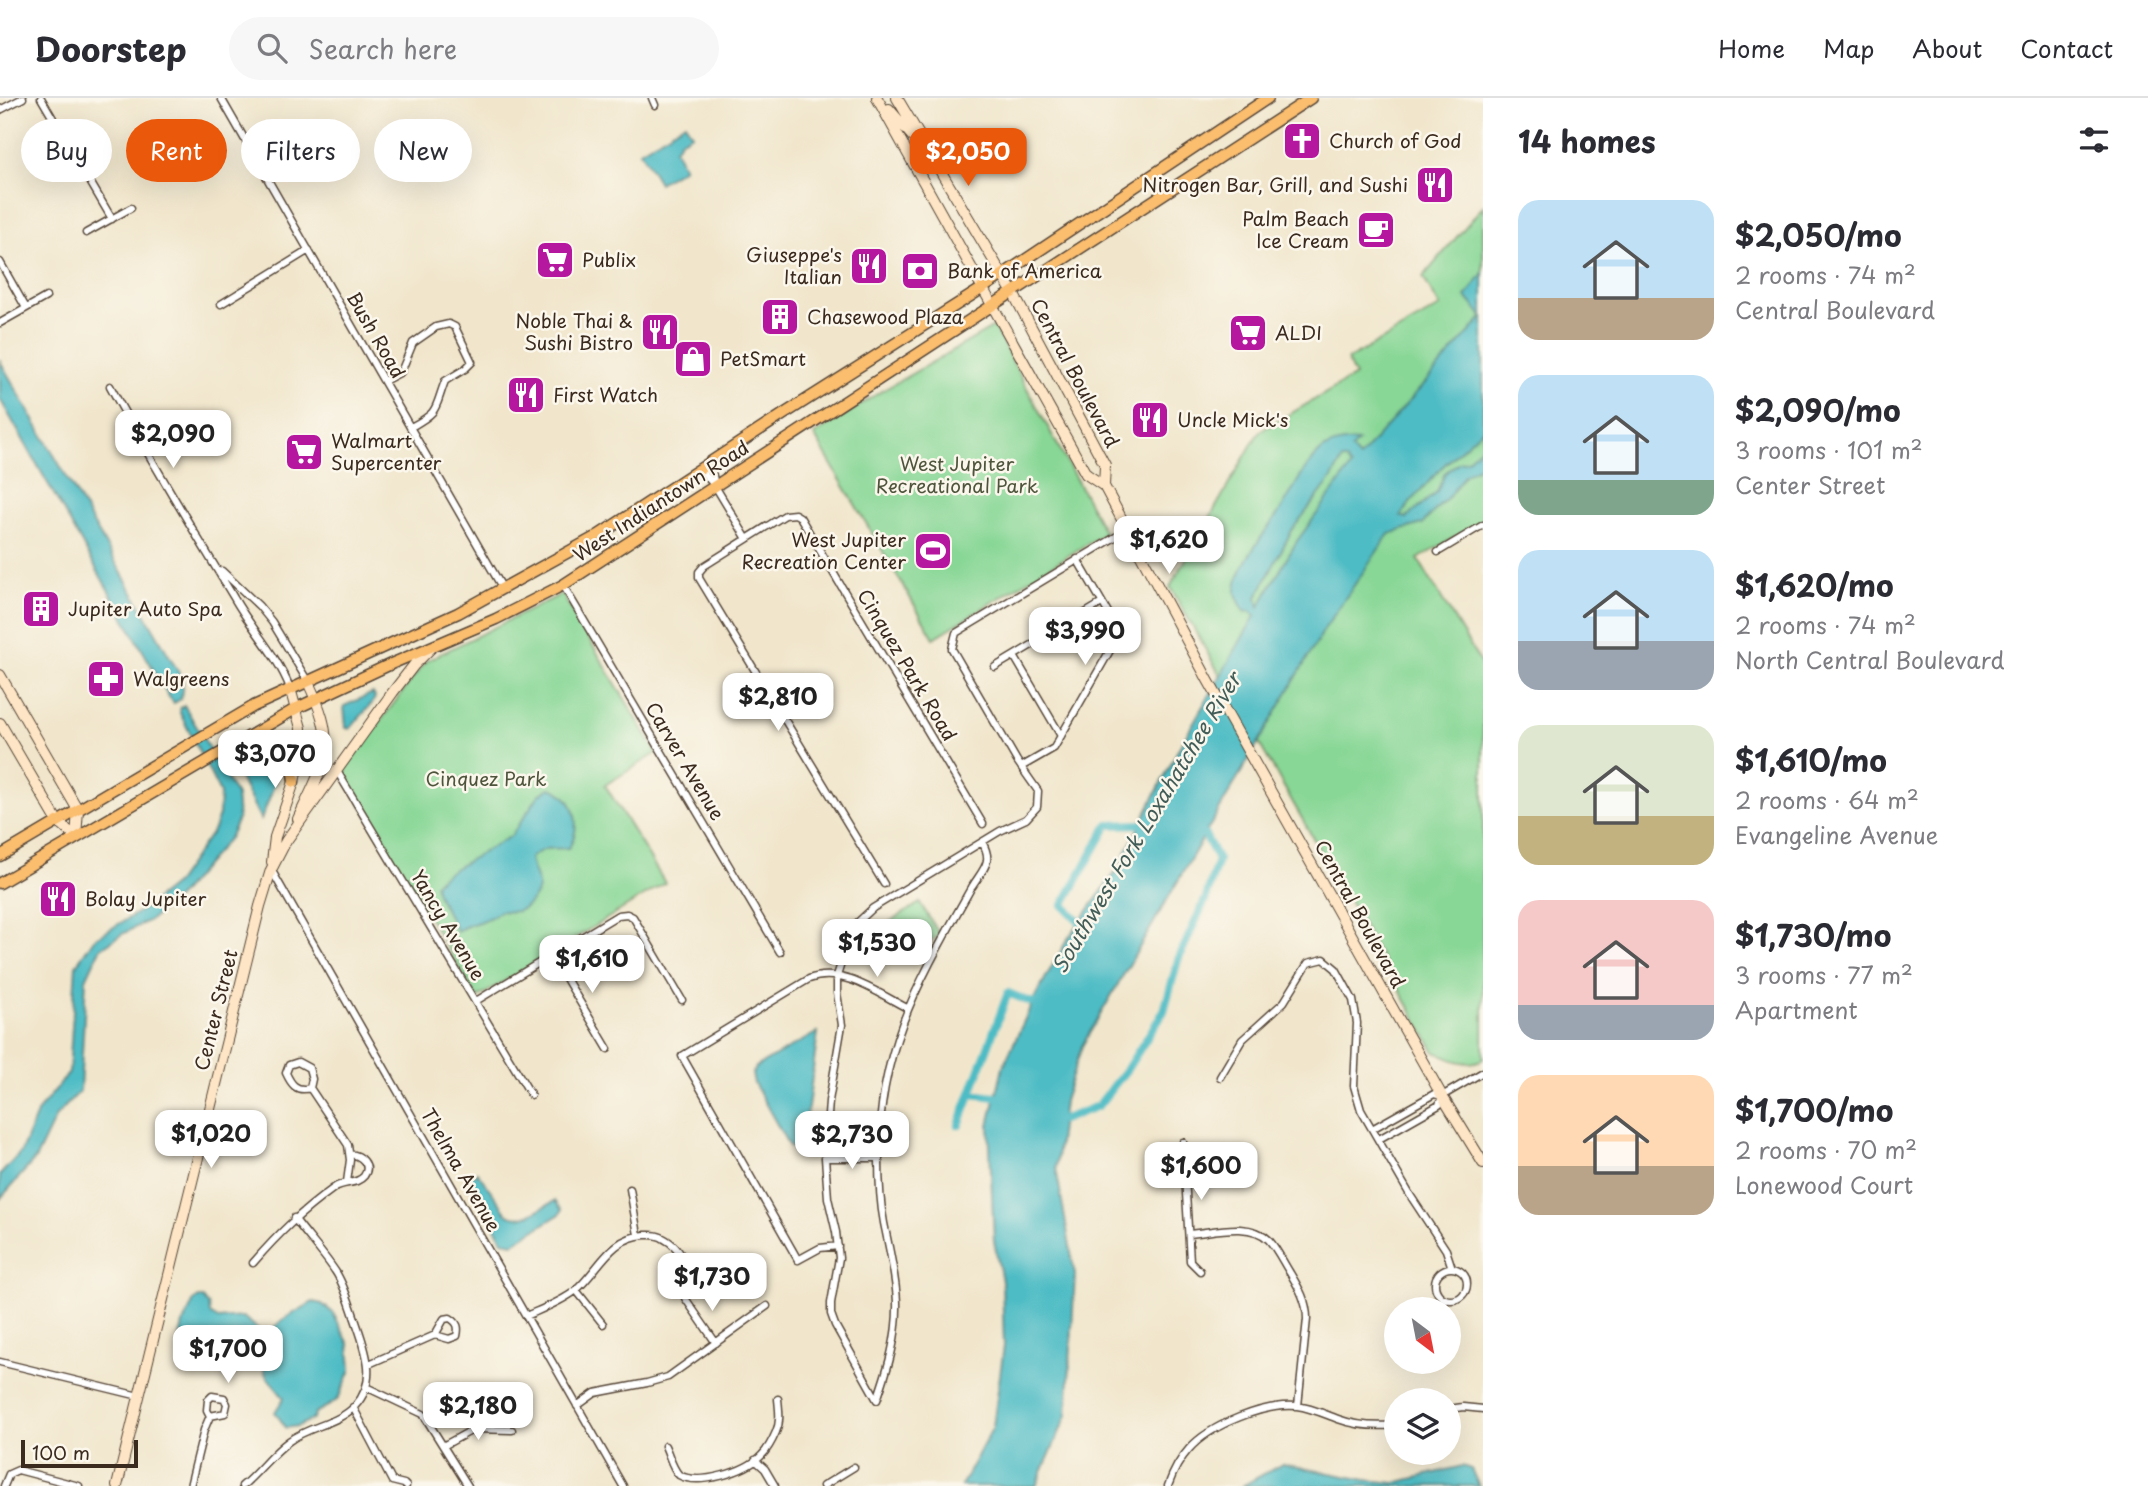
<!DOCTYPE html>
<html lang="en">
<head>
<meta charset="utf-8">
<style>
	:root { --surface:#fff; --page:#f7f7f7; --text:#2b2b33; --muted:#7c7c81; --line:#e1e1e2; --accent:#ea580c }
	body { margin:0; font-family:"Playpen Sans",sans-serif; background:var(--page); color:var(--text); height:100vh; display:flex; flex-direction:column; font-size:26px; white-space:nowrap }
	* { box-sizing:border-box; margin:0 }
	p { font-size:23px; color:var(--muted) }
	.icon { flex:none; width:38px; height:38px; fill:none; stroke:currentColor; stroke-width:2; stroke-linecap:round; stroke-linejoin:round }
	.map { position:relative; flex:1; overflow:hidden }
	.details { display:flex; flex-direction:column; background:var(--surface); width:665px }
	.details>* { flex:none }
	.banner { position:absolute; left:21px; top:21px; width:665px; height:63px; display:flex; gap:14px }
	.needle { width:46px; rotate:148deg }
	.tools { position:absolute; left:1384px; top:1199px; display:grid; gap:14px }
	.tools a { display:grid; place-items:center; width:77px; height:77px; border-radius:50%; background:var(--surface); box-shadow:0 7px 28px #0002; font-size:35px }
	.scale { position:absolute; left:21px; bottom:18px; width:117px; box-sizing:border-box; padding-left:7px; border:4px solid #3b2a1e; border-top:0; font-size:19px; line-height:24px; white-space:nowrap; color:#3b2a1e; -webkit-text-stroke:5px #fbf7ec; paint-order:stroke }
	.price { position:absolute; translate:-50% -60px; padding:0 16px; border-radius:14px; background:#fff; color:#222; font-size:23px; line-height:46px; filter:drop-shadow(0 2px 4px #0008) }
	.price::after { content:''; position:absolute; left:50%; top:42px; width:21px; height:16px; margin-left:-10px; background:inherit; clip-path:polygon(0 0,100% 0,50% 100%) }
	.price.on { background:var(--accent); color:#fff }
	ul { padding:0; list-style:none }
	li { display:flex; align-items:center; gap:21px; height:175px; padding:0 35px }
	li span { display:grid; place-items:center; flex:none; width:196px; height:140px; border-radius:21px; color:#555 }
	li>.icon { margin-inline-start:auto }
	span .icon { width:84px; height:84px; fill:#fffc; stroke-width:1 }
	li b { font-size:30px }
	h2 { display:flex; justify-content:space-between; align-items:center; height:84px; padding:0 35px; font-size:30px }
	.pill { padding:0 24px; border-radius:32px; background:var(--surface); box-shadow:0 7px 28px #0002; font-size:24px; line-height:63px }
	.pill.on { background:var(--accent); color:#fff }
	header { display:flex; align-items:center; gap:42px; box-sizing:border-box; height:98px; padding:0 35px; background:var(--surface); border-bottom:2px solid var(--line) }
	header strong { font-size:33px }
	nav { display:flex; gap:38px; margin-inline-start:auto; font-size:24px }
	.search { width:490px; height:63px; background:var(--page); display:flex; align-items:center; gap:18px; box-sizing:border-box; padding:0 24px; border-radius:38px; color:var(--muted); font-size:26px }
	main { display:flex; flex:1; min-height:0 }
	.map>svg:first-child { display:block }
	.green { fill:#88d796; stroke:#62805a; stroke-width:2 }
	.water { fill:#4ebcc5; stroke:#447372; stroke-width:2; fill-rule:evenodd }
	.lines { fill:none; stroke-linecap:round; stroke-linejoin:round }
	.canal { stroke:#4ebcc5; stroke-width:8 }
	.street-casing { stroke:#564638; stroke-width:9 }
	.secondary-casing { stroke:#564638; stroke-width:12 }
	.primary-casing { stroke:#564638; stroke-width:13 }
	.street { stroke:#fff; stroke-width:6 }
	.secondary { stroke:#fde5c5; stroke-width:10 }
	.primary { stroke:#fbbd6e; stroke-width:10 }
	.labels { text-anchor:middle; stroke-width:5; stroke-linejoin:round; paint-order:stroke }
	.poi-label { font-size:19px; fill:#3b2a1e; stroke:#fbf7ec; text-anchor:start }
	.street-label { font-size:19px; fill:#3b2a1e; stroke:#fbf7ec }
	.park-label { font-size:19px; fill:#4e553c; stroke:#fbf7ec }
	.water-label { font-size:21px; font-style:italic; fill:#425d58; stroke:#fbf7ec }
</style>
</head>
<body>
<header>
<strong>Doorstep</strong>
<div class="search"><svg class="icon" aria-label="search" viewBox="0 0 24 24"><circle cx="10" cy="10" r="6"/><path d="M15 15l6 6"/></svg>Search here</div>
<nav><a>Home</a><a>Map</a><a>About</a><a>Contact</a></nav>
</header>
<main>
<div class="map">
<svg width="1483" height="1388" viewBox="0 0 1483 1388">
	<rect width="100%" height="100%" fill="#fbf7ec"/>
	<filter id="ink" filterUnits="userSpaceOnUse"><feTurbulence type="fractalNoise" baseFrequency=".0143" numOctaves="2"/><feDisplacementMap in="SourceGraphic" scale="14" xChannelSelector="R" yChannelSelector="G"/><feConvolveMatrix kernelMatrix="1 2 1 2 8 2 1 2 1" color-interpolation-filters="sRGB"/></filter>
	<filter id="wash" filterUnits="userSpaceOnUse"><feTurbulence type="fractalNoise" baseFrequency=".00686" numOctaves="4" result="noise"/><feDisplacementMap in="SourceGraphic" scale="28" xChannelSelector="R" yChannelSelector="G"/><feGaussianBlur stdDeviation="1.57" result="paint"/><feColorMatrix in="noise" values="0 0 0 0 0 0 0 0 0 0 0 0 0 0 0 0 0 1.4 0 .05"/><feComposite in="paint" operator="in"/></filter>
	<g filter="url(#wash)">
		<rect width="100%" height="100%" fill="#f1e6cc"/>
		<path class="green" d="M1483,108V422L1418,461L1483,569V961C1467,970 1450,961 1435,954L1170,489L1259,334L1355,278L1347,262L1440,209L1423,179Z
			M994,229L1105,435L934,540L814,337L880,294Z
			M562,496L657,655L605,687L665,785L477,900L342,674L426,563Z
			M920,805L940,837L900,862L880,830Z"/>
		<path class="water" d="M685,25L692,36L680,43L675,51L684,70L659,85L640,53Z
			M1483,175V331L1441,370L1410,405L1401,418L1406,420L1437,394L1445,375L1459,364L1467,362L1483,347V366L1464,377L1450,397L1422,426L1389,436L1325,530L1082,948L1064,1003L1056,1070L1075,1177L1067,1317L1036,1388H961L993,1329L1004,1248L1002,1183L994,1143L989,1027L1003,969L1036,897L1067,842L1117,772L1180,648L1255,518L1250,513L1245,514C1242,508 1236,500 1236,494C1234,471 1269,430 1282,410C1293,392 1303,371 1318,356C1327,346 1345,342 1358,344L1351,351L1359,360L1483,219L1466,199ZM1342,362H1346L1351,369L1297,443L1259,509L1257,499L1292,432L1332,380Z
			M0,263L183,582L181,601L174,605L169,599L0,301Z
			M373,595L375,599L373,604L350,631L346,630L344,608Z
			M184,607L236,697L238,721L229,740L178,799L152,821L122,836L100,851L86,881L80,993L56,1018L36,1060L0,1101V1077L21,1054L38,1013L69,975L76,867L94,841L142,812L176,785L214,731L219,717L220,695L180,615V610Z
			M258,662C269,664 274,672 276,682L261,722L237,674L249,665Z
			M550,690C576,698 582,727 569,750C548,752 549,746 530,760C531,771 537,779 538,787C539,798 526,810 517,813C512,814 505,813 500,813C486,825 473,823 457,833L437,796L435,786L442,778L511,738L539,697Z
			M818,934L803,1047L801,1054H797L789,1048L754,985L752,976L756,969Z
			M477,1074L507,1115C522,1126 540,1110 555,1103L562,1112L560,1116L513,1145L503,1143L469,1084L470,1080Z
			M200,1200H203L209,1208L210,1216L218,1221L243,1219L266,1237L282,1222L313,1204L322,1206L333,1215L349,1246L351,1272L338,1301L330,1307L315,1315L313,1321L298,1328L286,1330L275,1314L284,1300C283,1299 265,1277 265,1275C262,1268 265,1260 259,1254C254,1249 214,1235 207,1237C199,1239 192,1246 183,1249L179,1243L183,1226L194,1202Z
			M1282,1366L1366,1382L1395,1385L1462,1368L1471,1371L1479,1388H1242Z"/>
		<g class="lines">
			<path class="canal" d="M1080,824L1063,807L1108,727L1141,726
				M971,996L996,999
				M1062,1022L1098,1008L1127,971L1164,913L1178,862L1206,800L1218,762L1205,737
				M959,1027L1008,895L1033,905"/>
		</g>
	</g>
	<g filter="url(#ink)">
		<g class="lines">
			<defs>
				<path id="street" d="M41,0L112,121
					M221,0L503,491
					M652,0L655,7
					M0,12L23,0
					M86,135L131,110
					M0,164L26,210
					M221,206L309,152
					M0,225L46,199
					M384,283L401,274L413,245L436,229L449,226L455,229L472,264L465,271L445,283C434,312 440,313 411,329
					M110,288C149,360 192,430 234,500C252,532 276,555 290,590
					M710,365L715,387
					M700,371L715,388L747,441
					M1438,454L1483,427
					M222,473L259,508L272,524L307,582
					M563,487L780,854
					M1014,558L1061,638
					M995,569L1102,505
					M1021,669L1054,650L1120,535L1077,461
					M337,673L531,997
					M272,773L623,1388
					M884,786L699,480V474L704,468L785,417L795,416L800,419L983,726
					M972,789C983,771 994,764 982,744
					M970,792C919,883 877,953 879,1061C879,1082 880,1104 884,1125C889,1150 896,1178 897,1204C898,1239 888,1270 877,1302L835,1227L831,1216V1205L839,1160L836,1134L828,1100L825,1060L829,1003L842,927L837,895V878L851,834L857,825L873,810L1000,733L1026,721L1037,709L1038,693L1017,663L952,551L956,535L1127,432
					M552,857L608,951
					M476,903L618,817L627,816L633,819L682,902
					M1220,979L1242,942L1284,904L1308,865L1324,861L1336,871L1353,902L1357,925L1354,988L1361,1012L1410,1097L1446,1152L1452,1170
					M310,990L312,981L309,970L298,964L289,967L286,975C291,986 296,994 310,990L348,1047L350,1062L347,1084
					M1372,1031L1434,996L1442,998L1483,974
					M1379,1041L1439,1007L1442,998
					M1183,1044L1190,1163L1200,1173
					M825,1060H879
					M630,1091L638,1137
					M1189,1136C1213,1134 1250,1123 1269,1142C1277,1151 1283,1164 1290,1175C1299,1190 1307,1203 1307,1221L1298,1308
					M838,1148L820,1150L798,1162L682,958L809,881C842,868 879,896 907,910
					M253,1165C279,1135 301,1114 334,1090C343,1083 357,1087 364,1078C372,1067 361,1057 350,1056
					M1435 1186a16 16 0 1 1 32 0a16 16 0 1 1-32 0Z
					M576,1192L603,1226
					M685,1200L716,1245
					M526,1218C542,1211 561,1204 575,1193C599,1173 609,1139 645,1137C651,1137 655,1136 661,1139C673,1145 681,1153 685,1166
					M0,1264L139,1298
					M369,1266L435,1237L444,1221L450,1220C458,1225 459,1229 457,1238L449,1241L435,1237
					M366,1289L423,1316L468,1388
					M577,1308L595,1295L647,1285L668,1279L767,1208
					M353,1309L392,1383
					M1449,1311L1463,1309L1483,1311
					M443,1348L474,1331L512,1332
					M665,1348C669,1356 672,1370 679,1377C699,1388 746,1374 762,1357C768,1351 773,1341 776,1334C781,1323 779,1312 778,1301
					M755,1362L765,1371L775,1388
					M392,1383L404,1386L406,1388
					M4,1388L9,1376L18,1372L79,1388
					M190,1388L204,1332L210,1318L207,1312L208,1302L212,1298L224,1300L227,1306L225,1315L210,1318
					M242,1388C259,1374 271,1356 289,1343C309,1328 338,1326 355,1308C379,1282 365,1250 355,1221C350,1206 345,1190 337,1176C325,1157 308,1139 294,1120
					M823,1388L854,1369
					M1168,1388C1173,1374 1179,1362 1189,1351C1210,1327 1265,1305 1297,1308C1312,1310 1324,1316 1338,1321C1357,1328 1376,1329 1396,1327"/>
				<path id="secondary" d="M877,0L1086,376L1104,388L1208,582L1442,998L1483,1065
					M897,0L1013,195L1105,367L1104,388
					M889,11L913,39L921,40
					M0,577L78,712L76,739
					M0,625L58,724L76,739
					M298,721C327,660 338,646 307,582
					M272,764L275,739L294,684L299,659L301,630L290,590
					M117,1388L260,808L271,772L286,743L393,594L414,567L432,549"/>
				<path id="primary" d="M232,650C271,644 290,635 294,684
					M0,758L254,608L458,515L599,437L784,316L983,190L1268,0
					M0,785L297,610L391,566L496,521L563,487L1311,0"/>
			</defs>
			<use href="#street" class="street-casing"/>
			<use href="#secondary" class="secondary-casing"/>
			<use href="#primary" class="primary-casing"/>
			<use href="#street" class="street"/>
			<use href="#secondary" class="secondary"/>
			<use href="#primary" class="primary"/>
		</g>
	</g>
	<defs>
		<symbol id="church-square" viewBox="-11 -11 22 22"><rect x="-9" y="-9" width="18" height="18" rx="4" fill="#b5179e" stroke="#fbf7ec"/><path d="M-1.2-6h2.4v3.5h3.3v2.4h-3.3V6h-2.4V-.1h-3.3v-2.4h3.3Z" fill="#fff"/></symbol>
		<symbol id="restaurant-square" viewBox="-11 -11 22 22"><rect x="-9" y="-9" width="18" height="18" rx="4" fill="#b5179e" stroke="#fbf7ec"/><path d="M-5-6h1v4h1v-4h1v4h1v-4h1v5L-1.5 .5V6h-2V.5L-5-1ZM5-6V6H3V1.5H1.5Q1.5-4 5-6Z" fill="#fff"/></symbol>
		<symbol id="cafe-square" viewBox="-11 -11 22 22"><rect x="-9" y="-9" width="18" height="18" rx="4" fill="#b5179e" stroke="#fbf7ec"/><path d="M-5.5-4.5H6V0H3Q3 3.5 0 3.5H-2.5Q-5.5 3.5-5.5 0ZM3-3.2v2h1.7v-2ZM-6 4.5H4V6H-6Z" fill="#fff"/></symbol>
		<symbol id="supermarket-square" viewBox="-11 -11 22 22"><rect x="-9" y="-9" width="18" height="18" rx="4" fill="#b5179e" stroke="#fbf7ec"/><path d="M-6-5.5h2.5l.6 2H6L4.5 2H-2.5L-4.4-4H-6ZM-1.5 3.2a1.3 1.3 0 1 0 .1 0ZM3 3.2a1.3 1.3 0 1 0 .1 0Z" fill="#fff"/></symbol>
		<symbol id="bank-square" viewBox="-11 -11 22 22"><rect x="-9" y="-9" width="18" height="18" rx="4" fill="#b5179e" stroke="#fbf7ec"/><path d="M-6-4H6V4H-6ZM0-2.3a2.3 2.3 0 1 0 0 4.6a2.3 2.3 0 1 0 0-4.6Z" fill="#fff"/></symbol>
		<symbol id="building-square" viewBox="-11 -11 22 22"><rect x="-9" y="-9" width="18" height="18" rx="4" fill="#b5179e" stroke="#fbf7ec"/><path d="M-4-6H4V6H1V3H-1V6H-4ZM-2.5-4.3h1.7v1.8h-1.7ZM.8-4.3h1.7v1.8H.8ZM-2.5-1h1.7V.8h-1.7ZM.8-1h1.7V.8H.8Z" fill="#fff"/></symbol>
		<symbol id="shop-square" viewBox="-11 -11 22 22"><rect x="-9" y="-9" width="18" height="18" rx="4" fill="#b5179e" stroke="#fbf7ec"/><path d="M-5-2.5h2.3a2.7 3.5 0 0 1 5.4 0H5L5.5 6h-11ZM-1.5-2.5h3a1.5 2.3 0 0 0-3 0Z" fill="#fff"/></symbol>
		<symbol id="stadium-square" viewBox="-11 -11 22 22"><rect x="-9" y="-9" width="18" height="18" rx="4" fill="#b5179e" stroke="#fbf7ec"/><path d="M0-5a6.5 5 0 1 0 0 10a6.5 5 0 1 0 0-10ZM-3.5-1.8h7v3.6h-7Z" fill="#fff"/></symbol>
		<symbol id="pharmacy-square" viewBox="-11 -11 22 22"><rect x="-9" y="-9" width="18" height="18" rx="4" fill="#b5179e" stroke="#fbf7ec"/><path d="M-2-6h4v4h4v4h-4v4h-4v-4h-4v-4h4Z" fill="#fff"/></symbol>
	</defs>
	<g fill-rule="evenodd">
		<use href="#church-square" x="1280" y="21" width="44" height="44"/>
		<use href="#restaurant-square" x="1413" y="65" width="44" height="44"/>
		<use href="#cafe-square" x="1354" y="110" width="44" height="44"/>
		<use href="#supermarket-square" x="533" y="140" width="44" height="44"/>
		<use href="#restaurant-square" x="847" y="146" width="44" height="44"/>
		<use href="#bank-square" x="898" y="151" width="44" height="44"/>
		<use href="#building-square" x="758" y="197" width="44" height="44"/>
		<use href="#restaurant-square" x="638" y="212" width="44" height="44"/>
		<use href="#supermarket-square" x="1226" y="213" width="44" height="44"/>
		<use href="#shop-square" x="671" y="239" width="44" height="44"/>
		<use href="#restaurant-square" x="504" y="275" width="44" height="44"/>
		<use href="#restaurant-square" x="1128" y="300" width="44" height="44"/>
		<use href="#supermarket-square" x="282" y="332" width="44" height="44"/>
		<use href="#stadium-square" x="911" y="431" width="44" height="44"/>
		<use href="#building-square" x="19" y="489" width="44" height="44"/>
		<use href="#pharmacy-square" x="84" y="559" width="44" height="44"/>
		<use href="#restaurant-square" x="36" y="779" width="44" height="44"/>
	</g>
	<g class="labels">
		<g class="poi-label">
			<text x="1329" y="50">Church of God</text>
			<text x="1408" y="94" text-anchor="end">Nitrogen Bar, Grill, and Sushi</text>
			<text x="1349" y="128" text-anchor="end">Palm Beach<tspan x="1349" dy="22">Ice Cream</tspan></text>
			<text x="842" y="164" text-anchor="end">Giuseppe's<tspan x="842" dy="22">Italian</tspan></text>
			<text x="582" y="169">Publix</text>
			<text x="947" y="180">Bank of America</text>
			<text x="807" y="226">Chasewood Plaza</text>
			<text x="633" y="230" text-anchor="end">Noble Thai &amp;<tspan x="633" dy="22">Sushi Bistro</tspan></text>
			<text x="1275" y="242">ALDI</text>
			<text x="720" y="268">PetSmart</text>
			<text x="553" y="304">First Watch</text>
			<text x="1177" y="329">Uncle Mick's</text>
			<text x="331" y="350">Walmart<tspan x="331" dy="22">Supercenter</tspan></text>
			<text x="906" y="449" text-anchor="end">West Jupiter<tspan x="906" dy="22">Recreation Center</tspan></text>
			<text x="68" y="518">Jupiter Auto Spa</text>
			<text x="133" y="588">Walgreens</text>
			<text x="85" y="808">Bolay Jupiter</text>
		</g>
		<g class="street-label">
			<text transform="translate(376 237) rotate(60)" y="7">Bush Road</text>
			<text transform="translate(1075 275) rotate(62)" y="7">Central Boulevard</text>
			<text transform="translate(661 403) rotate(-33)" y="7">West Indiantown Road</text>
			<text transform="translate(907 567) rotate(59)" y="7">Cinquez Park Road</text>
			<text transform="translate(685 663) rotate(59)" y="7">Carver Avenue</text>
			<text transform="translate(1360 816) rotate(61)" y="7">Central Boulevard</text>
			<text transform="translate(448 827) rotate(59)" y="7">Yancy Avenue</text>
			<text transform="translate(216 912) rotate(-76)" y="7">Center Street</text>
			<text transform="translate(461 1072) rotate(60)" y="7">Thelma Avenue</text>
		</g>
		<g class="park-label">
			<text x="957" y="373">West Jupiter<tspan x="957" dy="22">Recreational Park</tspan></text>
			<text x="486" y="688">Cinquez Park</text>
		</g>
		<g class="water-label">
			<text transform="translate(1147 725) rotate(-59)" y="7">Southwest Fork Loxahatchee River</text>
		</g>
	</g>
</svg>
<div class="tools">
<a><svg class="needle" viewBox="-14 -14 28 28"><path d="M0-13l5 13h-10z" fill="#e53935"/><path d="M0 13l5-13h-10z" fill="#7c7c81"/></svg></a>
<a><svg class="icon" aria-label="layers" viewBox="0 0 24 24"><path d="M12 4l9 5-9 5-9-5zM3 14l9 5 9-5"/></svg></a>
</div>
<div class="scale">100 m</div>
<b class="price on" style="left:968px;top:90px">$2,050</b>
<b class="price" style="left:173px;top:372px">$2,090</b>
<b class="price" style="left:1169px;top:478px">$1,620</b>
<b class="price" style="left:1085px;top:569px">$3,990</b>
<b class="price" style="left:778px;top:635px">$2,810</b>
<b class="price" style="left:275px;top:692px">$3,070</b>
<b class="price" style="left:877px;top:881px">$1,530</b>
<b class="price" style="left:592px;top:897px">$1,610</b>
<b class="price" style="left:211px;top:1072px">$1,020</b>
<b class="price" style="left:852px;top:1073px">$2,730</b>
<b class="price" style="left:1201px;top:1104px">$1,600</b>
<b class="price" style="left:712px;top:1215px">$1,730</b>
<b class="price" style="left:228px;top:1287px">$1,700</b>
<b class="price" style="left:478px;top:1344px">$2,180</b>
<div class="banner">
<a class="pill">Buy</a>
<a class="pill on">Rent</a>
<a class="pill">Filters</a>
<a class="pill">New</a>
</div>
</div>
<section class="details">
<h2>14 homes<svg class="icon" aria-label="filters" viewBox="0 0 24 24"><path d="M4 7h16M4 17h16"/><circle cx="9" cy="7" r="2"/><circle cx="15" cy="17" r="2"/></svg></h2>
<ul>
<li><span style="background:linear-gradient(#bfe0f5 70%,#b9a48a 0)"><svg class="icon" aria-label="home" viewBox="0 0 24 24"><path d="M3 11l9-7 9 7M6 9v11h12V9"/></svg></span><div><b>$2,050/mo</b><p>2 rooms · 74 m²</p><p>Central Boulevard</p></div></li>
<li><span style="background:linear-gradient(#bfe0f5 75%,#7fa58c 0)"><svg class="icon" aria-label="home" viewBox="0 0 24 24"><path d="M3 11l9-7 9 7M6 9v11h12V9"/></svg></span><div><b>$2,090/mo</b><p>3 rooms · 101 m²</p><p>Center Street</p></div></li>
<li><span style="background:linear-gradient(#bfe0f5 65%,#9aa5b1 0)"><svg class="icon" aria-label="home" viewBox="0 0 24 24"><path d="M3 11l9-7 9 7M6 9v11h12V9"/></svg></span><div><b>$1,620/mo</b><p>2 rooms · 74 m²</p><p>North Central Boulevard</p></div></li>
<li><span style="background:linear-gradient(#dfe7d0 65%,#c2b280 0)"><svg class="icon" aria-label="home" viewBox="0 0 24 24"><path d="M3 11l9-7 9 7M6 9v11h12V9"/></svg></span><div><b>$1,610/mo</b><p>2 rooms · 64 m²</p><p>Evangeline Avenue</p></div></li>
<li><span style="background:linear-gradient(#f6c9c9 75%,#9aa5b1 0)"><svg class="icon" aria-label="home" viewBox="0 0 24 24"><path d="M3 11l9-7 9 7M6 9v11h12V9"/></svg></span><div><b>$1,730/mo</b><p>3 rooms · 77 m²</p><p>Apartment</p></div></li>
<li><span style="background:linear-gradient(#ffd9b3 65%,#b9a48a 0)"><svg class="icon" aria-label="home" viewBox="0 0 24 24"><path d="M3 11l9-7 9 7M6 9v11h12V9"/></svg></span><div><b>$1,700/mo</b><p>2 rooms · 70 m²</p><p>Lonewood Court</p></div></li>
</ul>
</section>
</main>
</body>
</html>
